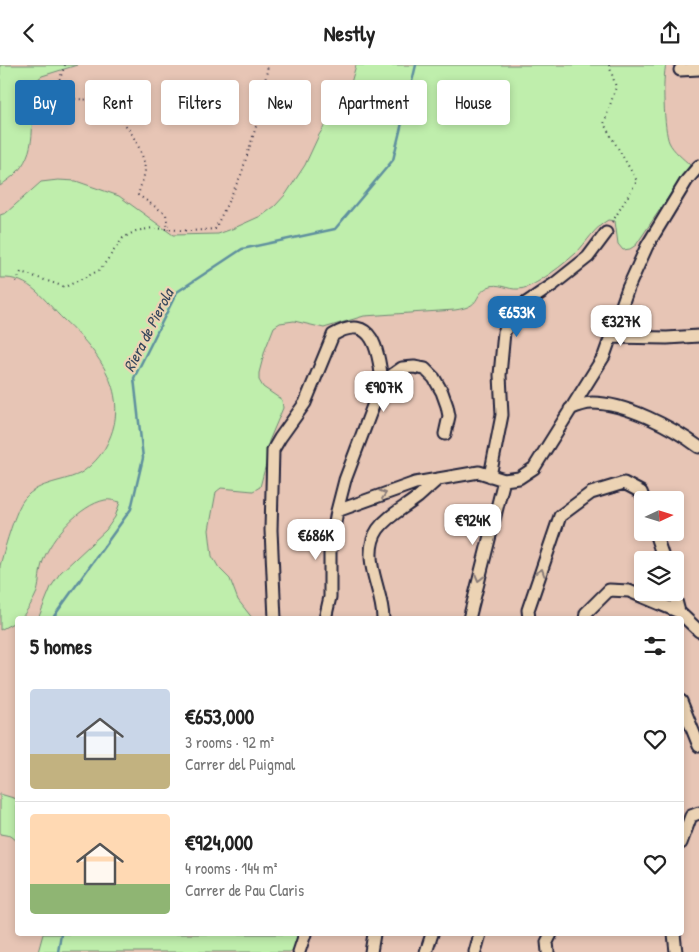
<!DOCTYPE html>
<html lang="en">
<head>
<meta charset="utf-8">
<style>
	:root { --surface:#fff; --page:#f2f2f2; --text:#222; --muted:#767676; --line:#e0e0e0; --accent:#1f6fb2 }
	body { margin:0; font-family:"Patrick Hand",sans-serif; background:var(--page); color:var(--text); height:100vh; display:flex; flex-direction:column; font-size:19px; white-space:nowrap }
	* { box-sizing:border-box; margin:0 }
	p { font-size:16px; color:var(--muted) }
	.icon { flex:none; width:28px; height:28px; fill:none; stroke:currentColor; stroke-width:2; stroke-linecap:round; stroke-linejoin:round }
	.map { position:relative; flex:1; overflow:hidden }
	.sheet { position:absolute; left:15px; top:551px; width:669px; height:320px; display:flex; flex-direction:column; background:var(--surface); border-radius:5px; box-shadow:0 2px 8px #0003 }
	.sheet>* { flex:none }
	.hud { position:absolute; left:15px; top:15px; width:670px; height:45px; display:flex; gap:10px }
	.needle { width:32px; rotate:86deg }
	.tools { position:absolute; left:634px; top:426px; display:grid; gap:10px }
	.tools a { display:grid; place-items:center; width:50px; height:50px; border-radius:5px; background:var(--surface); box-shadow:0 2px 8px #0003; font-size:25px }
	.price { position:absolute; translate:-50% -42px; padding:0 11px; border-radius:10px; background:#fff; color:#222; font-size:16px; line-height:32px; filter:drop-shadow(0 1px 2px #0008) }
	.price::after { content:''; position:absolute; left:50%; top:30px; width:15px; height:11px; margin-left:-8px; background:inherit; clip-path:polygon(0 0,100% 0,50% 100%) }
	.price.selected { background:var(--accent); color:#fff }
	ul { padding:0; list-style:none }
	li { display:flex; align-items:center; gap:15px; height:125px; padding:0 15px }
	li+li { border-top:1px solid var(--line) }
	li span { display:grid; place-items:center; flex:none; width:140px; height:100px; border-radius:5px; color:#555 }
	li>.icon { margin-inline-start:auto }
	span .icon { width:60px; height:60px; fill:#fffc; stroke-width:1 }
	li b { font-size:21px }
	h2 { display:flex; justify-content:space-between; align-items:center; height:60px; padding:0 15px; font-size:21px }
	.pill { padding:0 18px; border-radius:5px; background:var(--surface); box-shadow:0 2px 8px #0003; font-size:18px; line-height:45px }
	.pill.selected { background:var(--accent); color:#fff }
	header { display:flex; justify-content:space-between; align-items:center; height:65px; padding:0 15px; background:var(--surface); font-size:22px; font-weight:700 }
	.map>svg:first-child { display:block }
	.green { fill:#bfeeac; stroke:#708874 }
	.lines { fill:none; stroke-linecap:round; stroke-linejoin:round }
	.stream { stroke:#5f909e; stroke-width:2.5 }
	.minor-casing { stroke:#22223b; stroke-width:15 }
	.path { stroke:#22223b; stroke-width:2; stroke-dasharray:1 4; stroke-linecap:butt }
	.minor { stroke:#ecd3b4; stroke-width:11 }
	.oneway { stroke:#877a78 }
	.labels { text-anchor:middle; stroke-width:4.5; stroke-linejoin:round; paint-order:stroke }
	.water-label { font-size:16px; font-style:italic; fill:#36475c; stroke:#ecd3b4 }
</style>
</head>
<body>
<header><svg class="icon" aria-label="back" viewBox="0 0 24 24"><path d="M15 5l-7 7 7 7"/></svg>Nestly<svg class="icon" aria-label="share" viewBox="0 0 24 24"><path d="M12 15V3M7 8l5-5 5 5M5 13v7h14v-7"/></svg></header>
<div class="map">
<svg width="699" height="887" viewBox="0 0 699 887">
	<rect width="100%" height="100%" fill="#e7c5b5"/>
	<filter id="ink" filterUnits="userSpaceOnUse"><feTurbulence type="fractalNoise" baseFrequency=".02" numOctaves="2"/><feDisplacementMap in="SourceGraphic" scale="10" xChannelSelector="R" yChannelSelector="G"/><feConvolveMatrix kernelMatrix="1 2 1 2 8 2 1 2 1" color-interpolation-filters="sRGB"/></filter>
	<g filter="url(#ink)">
		<path class="green" d="M0,0H77L42,11L30,20C31,49 39,82 18,106C13,112 6,116 0,121Z
			M356,0H666C662,13 664,65 669,77C673,86 684,94 690,100L636,180L630,184L623,185L618,179L615,156L608,155C594,163 587,177 576,188C565,198 552,208 539,216C534,219 525,224 518,224C508,225 498,217 488,222C472,231 483,241 455,245L364,251L324,263L294,256L280,258L274,262L265,285L259,308V315L263,322L282,335L283,343L269,376L266,399L260,422L253,426L221,423L216,427L209,465L212,491L219,503L230,514L238,535L253,554H38L51,522L60,508L106,465L115,452L120,437C116,436 109,434 105,435C80,440 51,473 43,496C39,506 40,517 37,527C33,537 27,545 21,554H18L17,556L0,565C0,548 0,517 0,501C4,485 14,450 22,437C35,417 60,418 79,409C90,403 102,390 107,379C132,330 99,287 64,255C44,236 31,211 0,213V150L6,148L41,117L58,115L76,116L119,131L173,170L218,169L232,164L263,150L275,141L286,129L305,100L319,70L327,57L332,42L339,27L351,18Z
			M0,729L17,734V776L11,771L0,769Z
			M43,869H297V878L291,887H38Z"/>
		<g class="lines">
			<path class="stream" d="M52,554L131,444L143,393L134,313L177,227L242,184L335,164L393,95L416,0
				M58,887L61,869"/>
			<defs>
				<path id="minor" d="M680,5L699,4
					M611,272L667,273L699,271
					M570,344C577,341 584,338 592,338C626,338 672,362 699,382
					M490,411L502,350L500,310L504,267L520,242L554,219L588,192L606,168
					M337,446L415,418L479,407L504,415L519,413L534,403L604,291L628,223L647,181L687,115L699,101
					M655,468L664,495
					M674,528L679,547
					M275,554L271,465L273,385L280,373L305,338L333,270C373,246 379,288 382,317
					M325,554L330,532V486L337,446L345,415L382,317L402,303L414,302L425,304L434,313L442,327L447,341L449,351L445,369
					M383,554C383,536 375,519 372,501C365,460 392,452 418,432C425,426 431,420 438,414
					M469,554L504,415
					M529,554L528,545L560,451L591,428L624,418L641,427L644,435
					M585,554L586,548L609,525L629,526L679,547L699,566
					M681,636L699,681
					M681,778L691,751L699,748
					M674,869L676,887
					M299,887L305,869
					M371,887L374,869
					M426,887L432,869
					M475,887L480,869
					M548,887L547,877L551,869"/>
			</defs>
			<use href="#minor" class="minor-casing"/>
			<path class="path" d="M65,0L56,24L58,31C71,36 86,32 100,38C121,47 143,81 145,104C145,111 140,122 138,130L166,149L168,165
				M609,0L616,22L604,59L637,116L611,159
				M16,217L21,207L65,222L100,205L123,173L136,166L153,163L191,166L215,164L241,110L258,55L268,0"/>
			<use href="#minor" class="minor"/>
		</g>
		<defs><path id="oneway-chevron" d="M-2-3.5L2.5 0L-2 3.5" fill="none" stroke-width="1.6" stroke-linecap="round" stroke-linejoin="round" transform="scale(1.25)"/></defs>
		<g class="oneway">
			<use href="#oneway-chevron" transform="translate(383 429) rotate(-19)"/>
			<use href="#oneway-chevron" transform="translate(541 507) rotate(-71)"/>
			<use href="#oneway-chevron" transform="translate(479 513) rotate(104)"/>
		</g>
	</g>
	<g class="labels">
		<g class="water-label">
			<text transform="translate(148 265) rotate(-63)" y="6">Riera de Pierola</text>
		</g>
	</g>
</svg>
<div class="tools">
<a><svg class="needle" viewBox="-14 -14 28 28"><path d="M0-13l5 13h-10z" fill="#e53935"/><path d="M0 13l5-13h-10z" fill="#767676"/></svg></a>
<a><svg class="icon" aria-label="layers" viewBox="0 0 24 24"><path d="M12 4l9 5-9 5-9-5zM3 14l9 5 9-5"/></svg></a>
</div>
<b class="price selected" style="left:517px;top:273px">€653K</b>
<b class="price" style="left:621px;top:282px">€327K</b>
<b class="price" style="left:384px;top:348px">€907K</b>
<b class="price" style="left:473px;top:481px">€924K</b>
<b class="price" style="left:316px;top:496px">€686K</b>
<div class="hud">
<a class="pill selected">Buy</a>
<a class="pill">Rent</a>
<a class="pill">Filters</a>
<a class="pill">New</a>
<a class="pill">Apartment</a>
<a class="pill">House</a>
</div>
<section class="sheet">
<h2>5 homes<svg class="icon" aria-label="filters" viewBox="0 0 24 24"><path d="M4 7h16M4 17h16"/><circle cx="9" cy="7" r="2"/><circle cx="15" cy="17" r="2"/></svg></h2>
<ul>
<li><span style="background:linear-gradient(#c9d6e8 65%,#c2b280 0)"><svg class="icon" aria-label="home" viewBox="0 0 24 24"><path d="M3 11l9-7 9 7M6 9v11h12V9"/></svg></span><div><b>€653,000</b><p>3 rooms · 92 m²</p><p>Carrer del Puigmal</p></div><svg class="icon" aria-label="heart" viewBox="0 0 24 24"><path d="M12 20l-8-8c-3-5 5-10 8-4 3-6 11-1 8 4z"/></svg></li>
<li><span style="background:linear-gradient(#ffd9b3 70%,#8fb573 0)"><svg class="icon" aria-label="home" viewBox="0 0 24 24"><path d="M3 11l9-7 9 7M6 9v11h12V9"/></svg></span><div><b>€924,000</b><p>4 rooms · 144 m²</p><p>Carrer de Pau Claris</p></div><svg class="icon" aria-label="heart" viewBox="0 0 24 24"><path d="M12 20l-8-8c-3-5 5-10 8-4 3-6 11-1 8 4z"/></svg></li>
</ul>
</section>
</div>
</body>
</html>
